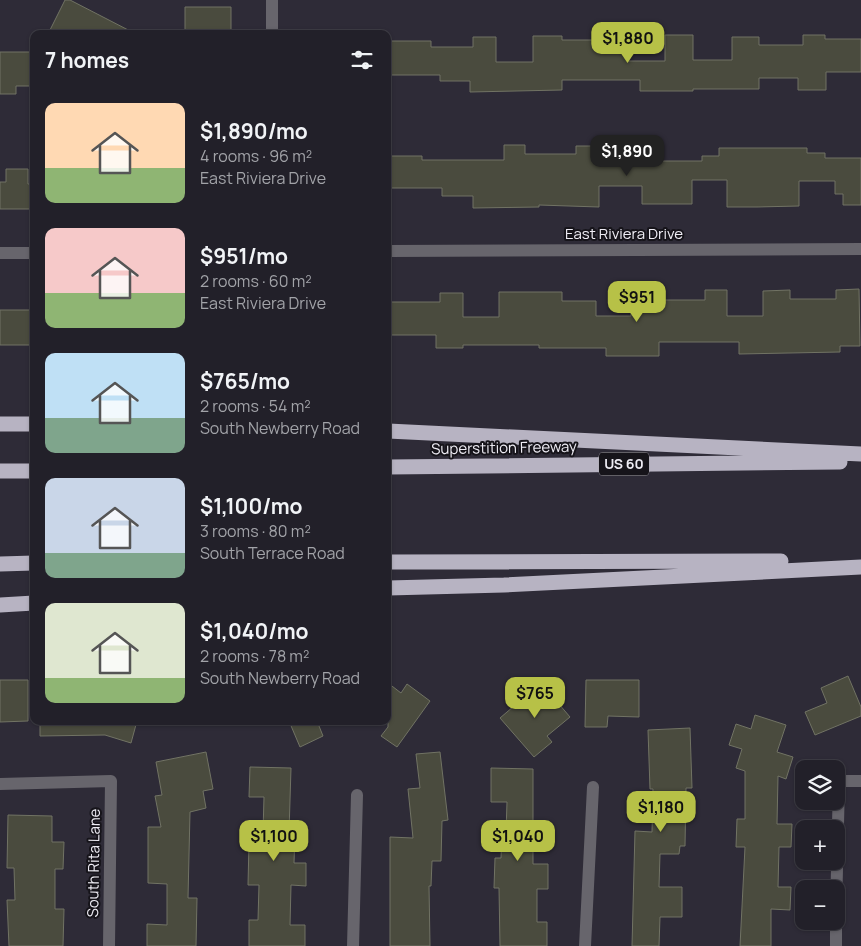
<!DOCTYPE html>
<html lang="en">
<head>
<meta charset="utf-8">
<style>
	:root { --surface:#222029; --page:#2e2d35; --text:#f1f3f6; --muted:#a2a3a8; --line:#3f3e46; --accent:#b7c147 }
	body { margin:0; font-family:Manrope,sans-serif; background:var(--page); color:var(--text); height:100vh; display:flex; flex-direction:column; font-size:19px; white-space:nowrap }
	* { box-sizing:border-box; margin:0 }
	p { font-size:16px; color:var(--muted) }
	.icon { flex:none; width:28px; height:28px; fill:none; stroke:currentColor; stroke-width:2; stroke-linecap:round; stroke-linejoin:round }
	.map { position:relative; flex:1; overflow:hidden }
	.sheet { position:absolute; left:30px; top:30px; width:361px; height:695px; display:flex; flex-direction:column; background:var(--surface); border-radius:10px; box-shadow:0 1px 4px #0004,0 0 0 1px var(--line) }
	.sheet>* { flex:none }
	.fabs { position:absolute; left:795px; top:760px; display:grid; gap:10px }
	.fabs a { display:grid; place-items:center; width:50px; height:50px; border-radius:10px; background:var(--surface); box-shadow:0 1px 4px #0004,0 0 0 1px var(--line); font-size:25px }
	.price { position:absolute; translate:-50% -42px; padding:0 11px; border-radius:10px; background:var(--accent); color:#111; font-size:16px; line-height:32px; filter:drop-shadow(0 1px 2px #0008) }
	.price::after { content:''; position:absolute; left:50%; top:30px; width:15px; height:11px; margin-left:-8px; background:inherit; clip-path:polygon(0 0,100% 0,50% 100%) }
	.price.current { background:#222; color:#fff }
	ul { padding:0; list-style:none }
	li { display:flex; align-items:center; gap:15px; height:125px; padding:0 15px }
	li span { display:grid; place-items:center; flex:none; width:140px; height:100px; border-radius:10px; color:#555 }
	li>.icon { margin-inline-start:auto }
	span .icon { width:60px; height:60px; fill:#fffc; stroke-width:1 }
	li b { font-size:21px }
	h2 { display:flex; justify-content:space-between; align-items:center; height:60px; padding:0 15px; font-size:21px }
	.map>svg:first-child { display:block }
	.building { fill:#4a4b3e; stroke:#717364 }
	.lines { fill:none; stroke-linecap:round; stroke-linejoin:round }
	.street { stroke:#67656c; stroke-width:12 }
	.highway { stroke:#b7b3c2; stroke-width:15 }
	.labels { text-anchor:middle; stroke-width:4; stroke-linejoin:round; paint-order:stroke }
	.shield { fill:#16141a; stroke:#aeacb3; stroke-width:1 }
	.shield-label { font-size:14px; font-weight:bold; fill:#efedf5 }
	.street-label { font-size:15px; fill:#efedf5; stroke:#16141a }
</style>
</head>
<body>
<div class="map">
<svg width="861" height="946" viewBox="0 0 861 946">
	<rect width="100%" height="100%" fill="#2e2b37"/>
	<path class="building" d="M65,0H70L136,34H48Z
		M185,7H231V34H185Z
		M665,35H693V60H732V37H759V45H803V35H825V39H861V72H826V90H798V78H759V89H693V91H640V80H562V90L470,92V81H440V75H388V41H431V47H473V37H496V62H533V36H562V40H627V61H665Z
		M0,52H34V86H16V94H0Z
		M504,145H525V154H576V146H628V161H702V156H719V148H807V153H825V158H861V205H843V194H835V181H799V206L757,207H727V180H692V204H642V186H599V207L539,205V207L473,208V196H442V188H388V156H422V160H504Z
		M6,169H28V184H34V209H0V182H6Z
		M859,289L860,346H840V352L739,354V342H659V356H606V348H539V345H463V348H436V335H388V302H440V293H463V317H499V292H562V301H596V316H631V291H659V300H705V290H727V316H763V291L790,290V299H836V290Z
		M0,310H34V345H0Z
		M848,676L861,707V716L815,735L805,712L827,703L821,688Z
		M0,680H28V721L0,722Z
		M586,680H639V717L608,716L607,727H585Z
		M388,683L401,693L407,684L430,701L397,747L381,736L388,727Z
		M541,683L570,717L547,736L552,742L534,757L500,718Z
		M755,715L786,725L777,752L793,757L786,779L778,776L777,824H792L791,847H779L778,887H791L790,910L771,909V946H740L745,847H736L737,819H745V771L736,768L742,749L729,745L736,724L751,729Z
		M40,721H137L131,743L105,735L40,736Z
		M289,721H317L323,736L300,747Z
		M690,728L692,788H686L685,846H680L679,854H660L659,887H682V917H660L659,946H632L635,831L652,832L653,789H650L648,730Z
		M206,752L213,789L203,791L206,808L190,812L188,898H197L196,946H147V924L167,925V884L148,883V827H161L155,796L162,795L156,762Z
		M440,752L448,820L442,821L441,861H432L431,886H429L430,946H390V837L413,838L408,789L420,788L416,754Z
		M250,767L291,768L289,832H295L294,863H306V886L291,885L290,925H305V946H249V920H258L259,885H248L249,843H258V832H263L264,797H249Z
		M491,768L533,769V864H548V889H537V922H547V946H500L499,888H494L495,858H501L502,833H506L507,802H491Z
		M8,815L52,816V842H64L63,869H55V909H64L63,946H9L7,900H15L14,868H7Z"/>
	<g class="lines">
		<path class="street" d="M272,34V0
			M388,251L861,249
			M0,253H34
			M0,784L111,781L109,946
			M836,912L839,781H861
			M353,946L357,795
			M585,946L593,787
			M836,946V921"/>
		<path class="highway" d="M0,424H34
			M388,431L861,454
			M388,467L840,462
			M0,471H34
			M388,562L781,561
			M0,564L34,563
			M388,588L504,585L861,567
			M0,605L34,603"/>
	</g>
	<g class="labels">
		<rect class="shield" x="599" y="452.5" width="50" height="23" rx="4"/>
		<g class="shield-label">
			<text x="624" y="469">US 60</text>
		</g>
		<g class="street-label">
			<text x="624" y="239">East Riviera Drive</text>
			<text transform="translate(504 448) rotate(-1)" y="5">Superstition Freeway</text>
			<text transform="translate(94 863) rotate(-89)" y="5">South Rita Lane</text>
		</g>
	</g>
</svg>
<div class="fabs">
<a><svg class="icon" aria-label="layers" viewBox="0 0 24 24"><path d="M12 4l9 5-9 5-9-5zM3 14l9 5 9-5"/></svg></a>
<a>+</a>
<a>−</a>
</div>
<b class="price" style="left:628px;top:64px">$1,880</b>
<b class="price current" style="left:627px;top:177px">$1,890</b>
<b class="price" style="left:637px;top:323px">$951</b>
<b class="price" style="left:535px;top:719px">$765</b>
<b class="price" style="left:661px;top:833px">$1,180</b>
<b class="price" style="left:274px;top:862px">$1,100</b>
<b class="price" style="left:518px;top:862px">$1,040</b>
<section class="sheet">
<h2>7 homes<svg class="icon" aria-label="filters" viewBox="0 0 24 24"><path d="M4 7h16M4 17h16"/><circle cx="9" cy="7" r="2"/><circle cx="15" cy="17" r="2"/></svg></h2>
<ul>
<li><span style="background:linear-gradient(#ffd9b3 65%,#8fb573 0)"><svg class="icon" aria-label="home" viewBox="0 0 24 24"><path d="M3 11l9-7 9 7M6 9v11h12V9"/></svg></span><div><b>$1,890/mo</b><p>4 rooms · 96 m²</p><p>East Riviera Drive</p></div></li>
<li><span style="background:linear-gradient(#f6c9c9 65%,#8fb573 0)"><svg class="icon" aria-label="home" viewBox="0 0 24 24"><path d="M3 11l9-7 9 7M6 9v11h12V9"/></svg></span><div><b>$951/mo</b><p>2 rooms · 60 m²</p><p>East Riviera Drive</p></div></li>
<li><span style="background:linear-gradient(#bfe0f5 65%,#7fa58c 0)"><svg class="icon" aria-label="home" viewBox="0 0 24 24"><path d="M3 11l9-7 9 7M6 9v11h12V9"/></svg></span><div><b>$765/mo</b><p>2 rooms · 54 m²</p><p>South Newberry Road</p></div></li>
<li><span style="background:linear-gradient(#c9d6e8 75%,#7fa58c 0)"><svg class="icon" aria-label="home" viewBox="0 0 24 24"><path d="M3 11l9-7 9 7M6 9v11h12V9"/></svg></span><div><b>$1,100/mo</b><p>3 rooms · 80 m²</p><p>South Terrace Road</p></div></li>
<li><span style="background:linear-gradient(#dfe7d0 75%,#8fb573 0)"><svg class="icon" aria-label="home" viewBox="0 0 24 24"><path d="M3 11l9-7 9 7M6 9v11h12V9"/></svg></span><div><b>$1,040/mo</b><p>2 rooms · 78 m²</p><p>South Newberry Road</p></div></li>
</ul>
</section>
</div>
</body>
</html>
